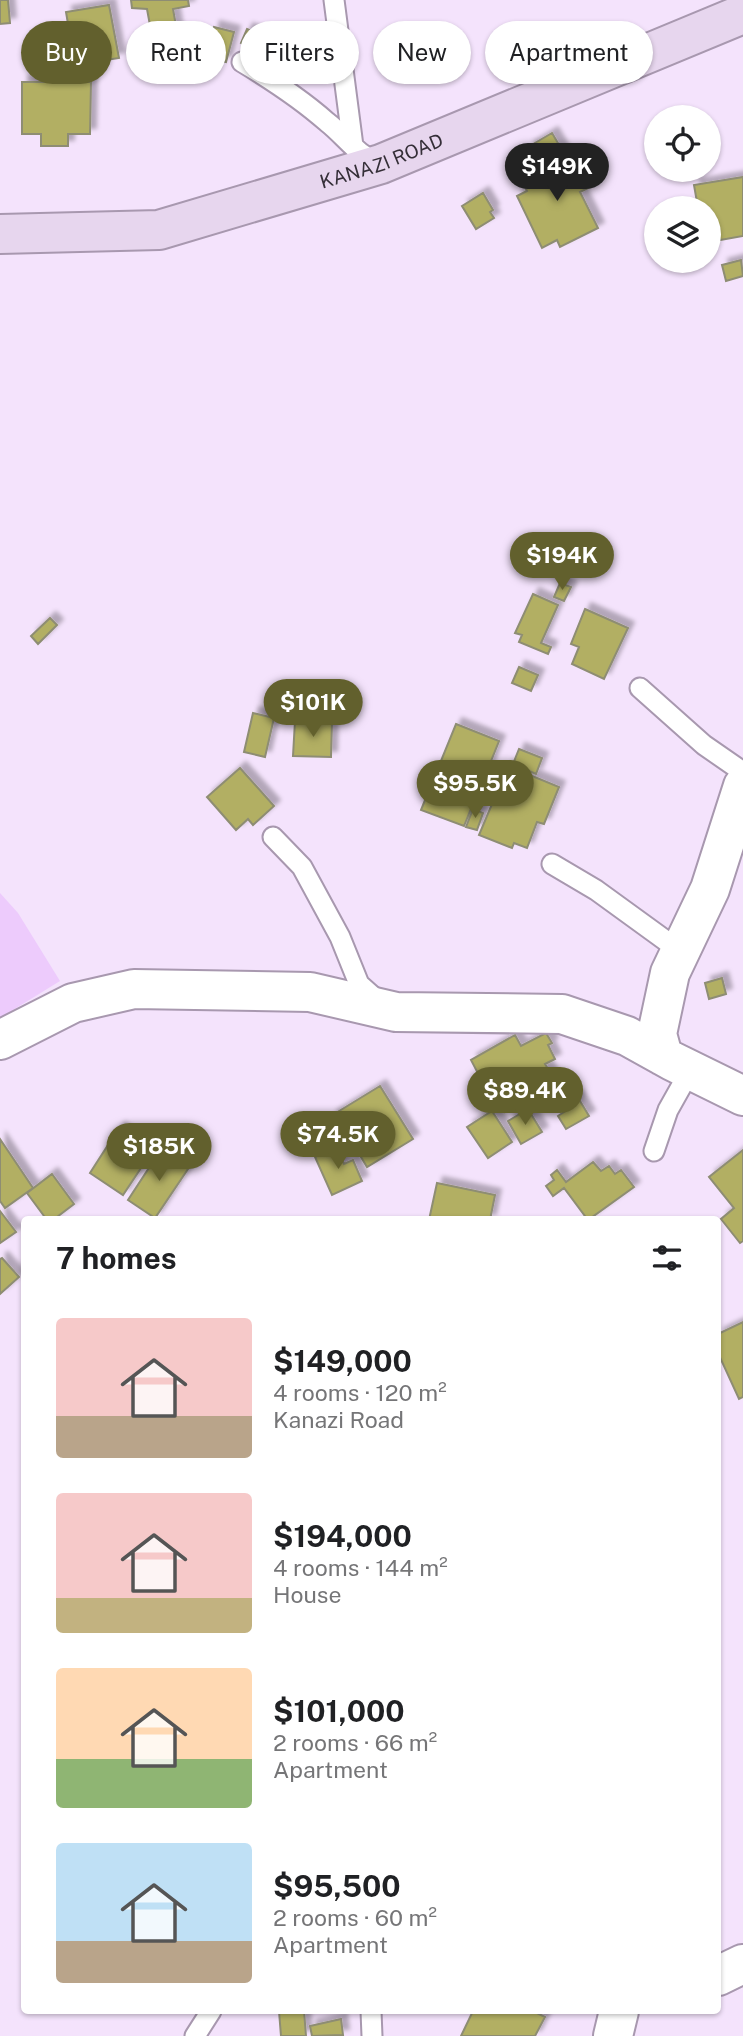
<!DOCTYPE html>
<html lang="en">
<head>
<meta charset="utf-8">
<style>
	:root { --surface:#fff; --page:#f2f2f2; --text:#202124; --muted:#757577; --accent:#62602d }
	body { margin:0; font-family:"Public Sans",sans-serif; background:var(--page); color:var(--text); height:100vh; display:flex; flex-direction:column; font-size:26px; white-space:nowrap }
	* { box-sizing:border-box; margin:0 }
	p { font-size:23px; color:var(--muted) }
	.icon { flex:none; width:38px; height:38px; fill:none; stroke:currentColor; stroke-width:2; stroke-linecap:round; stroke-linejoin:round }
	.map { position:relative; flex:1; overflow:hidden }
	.sheet { position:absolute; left:21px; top:1216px; width:700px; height:798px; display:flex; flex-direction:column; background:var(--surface); border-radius:7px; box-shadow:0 2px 5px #0004 }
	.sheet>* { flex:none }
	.hud { position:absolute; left:21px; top:21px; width:702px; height:63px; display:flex; gap:14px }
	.buttons { position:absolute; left:644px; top:105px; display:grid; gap:14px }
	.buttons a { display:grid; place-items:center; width:77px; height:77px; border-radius:50%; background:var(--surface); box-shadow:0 2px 5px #0004; font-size:35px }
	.price { position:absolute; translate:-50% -60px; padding:0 16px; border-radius:24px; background:var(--accent); color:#fff; font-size:23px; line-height:46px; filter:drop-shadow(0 2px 4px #0008) }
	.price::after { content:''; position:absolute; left:50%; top:42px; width:21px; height:16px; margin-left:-10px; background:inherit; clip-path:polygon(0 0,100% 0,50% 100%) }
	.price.active { background:#222; color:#fff }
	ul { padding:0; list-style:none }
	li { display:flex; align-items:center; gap:21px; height:175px; padding:0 35px }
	li span { display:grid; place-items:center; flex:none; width:196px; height:140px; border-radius:7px; color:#555 }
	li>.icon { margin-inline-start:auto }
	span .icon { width:84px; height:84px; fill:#fffc; stroke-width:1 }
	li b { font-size:30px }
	h2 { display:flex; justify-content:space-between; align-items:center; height:84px; padding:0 35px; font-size:30px }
	.pill { padding:0 24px; border-radius:32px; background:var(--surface); box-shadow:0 2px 5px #0004; font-size:24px; line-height:63px }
	.pill.active { background:var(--accent); color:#fff }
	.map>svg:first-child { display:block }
	.green { fill:#edcbfc }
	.building { fill:#b2af64; stroke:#8e8d73; stroke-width:2; filter:url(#shadow) }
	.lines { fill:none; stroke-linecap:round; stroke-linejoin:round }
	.lane-casing { stroke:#a898af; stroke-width:23 }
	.street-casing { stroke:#a898af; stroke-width:42 }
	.secondary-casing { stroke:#a898af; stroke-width:42 }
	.lane { stroke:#fff; stroke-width:19 }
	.street { stroke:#fff; stroke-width:38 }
	.secondary { stroke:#e7d6ee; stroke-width:38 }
	.labels { text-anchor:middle; stroke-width:5; stroke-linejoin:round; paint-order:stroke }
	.street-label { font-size:19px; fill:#352f38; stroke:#f4e3fc }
</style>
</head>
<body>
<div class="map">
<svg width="743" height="2036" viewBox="0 0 743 2036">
	<defs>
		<filter id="shadow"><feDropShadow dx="6" dy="-6" stdDeviation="2" flood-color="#0004"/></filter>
	</defs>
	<rect width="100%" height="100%" fill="#f4e3fc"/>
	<path class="green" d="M0,893L18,913L60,981L0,1018Z"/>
	<path class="building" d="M0,0H8L10,23L0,24Z
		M131,0H188L189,6L173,9L179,43L154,47L147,9L132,8Z
		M109,5L119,58L75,65L66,12Z
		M214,27L234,32L226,62L207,58Z
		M247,29L261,35L255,49L241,43Z
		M22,82H91L90,134H68V146H41V134H22Z
		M552,133L565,155L541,169L528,147Z
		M575,155L590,187L580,192L598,228L560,247L557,240L542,248L517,196L527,191L519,174L536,166L538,173Z
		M743,177V236L709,242V208H698L694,185Z
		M483,193L493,210L490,212L494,218L476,229L462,206Z
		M741,260L743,276L726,281L722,265Z
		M560,583L571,587L564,601L554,597Z
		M533,594L558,605L541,643L551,647L548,654L519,642L522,635L515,633Z
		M585,609L628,628L604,679L572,664L579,647L571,644Z
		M50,618L57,625L38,644L31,636Z
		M519,667L538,675L531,691L512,683Z
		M253,713L274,718L265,757L244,752Z
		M295,721L332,722L331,757L293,756Z
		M456,724L499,741L487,771L471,765L458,794L474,801L464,826L421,810Z
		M519,749L542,758L536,774L513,764Z
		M508,766L559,787L544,824L537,822L527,848L514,843L512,848L479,835Z
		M240,768L274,806L253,825L248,819L236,830L207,797Z
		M473,809L483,813L477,830L466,827Z
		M722,978L726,994L709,999L705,983Z
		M546,1033L552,1043L548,1045L555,1059L545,1064L553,1077L546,1081L553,1093L532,1105L528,1098L505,1112L488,1080L483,1083L471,1060L515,1035L521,1046Z
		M380,1086L413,1139L367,1167L349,1137L345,1139L331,1116Z
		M577,1096L589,1116L566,1129L558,1116L567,1110L563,1104Z
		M528,1109L542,1132L521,1144L508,1121Z
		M492,1111L512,1142L488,1158L467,1127Z
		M119,1128L153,1150L123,1195L90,1173Z
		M0,1139L33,1188L5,1208L0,1201Z
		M336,1147L344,1164L353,1160L362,1181L332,1195L315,1157Z
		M162,1148L190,1166L155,1218L128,1200Z
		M743,1150V1241L740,1243L721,1219L734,1208L709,1177Z
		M593,1162L601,1171L609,1166L615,1174L621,1170L634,1187L588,1220L564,1188L553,1196L546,1186L554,1180L551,1175L557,1170L566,1182Z
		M52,1174L74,1204L53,1220H47L27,1193Z
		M437,1183L495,1195L490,1220H429Z
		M0,1211L16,1232L0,1243Z
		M2,1258L19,1277L0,1294V1259Z
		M743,1322V1397L739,1399L718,1353V1334Z
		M279,2011H304L306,2036H281Z
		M473,2011H533L545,2017L535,2036H461Z
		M341,2019L343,2035L312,2036L310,2026Z"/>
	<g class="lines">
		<defs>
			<path id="lane" d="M334,0L353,146
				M242,62C272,80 301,99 327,122C345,136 357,155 378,163
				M640,688L704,745L743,772
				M273,837L302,867L340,937L359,984L377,1000
				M552,864L596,890L680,951
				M654,1151L668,1110L691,1069
				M371,2011L372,2036
				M195,2036L211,2011"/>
			<path id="street" d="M0,1040L73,1003L134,989L310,992L396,1012L562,1014L627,1036L672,1061L743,1096
				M663,1056L657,1034L670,973L710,889L743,786
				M718,1976L743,1964
				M613,2036L619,2011"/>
			<g id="secondary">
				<path id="s1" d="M0,234L159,230L381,164L743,14"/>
			</g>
		</defs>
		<use href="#lane" class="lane-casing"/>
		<use href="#street" class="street-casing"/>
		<use href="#secondary" class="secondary-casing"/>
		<use href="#lane" class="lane"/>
		<use href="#street" class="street"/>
		<use href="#secondary" class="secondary"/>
	</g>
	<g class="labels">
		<g class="street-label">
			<text dy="7" stroke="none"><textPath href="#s1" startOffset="392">KANAZI ROAD</textPath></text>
		</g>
	</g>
</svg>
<div class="buttons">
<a><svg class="icon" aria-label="locate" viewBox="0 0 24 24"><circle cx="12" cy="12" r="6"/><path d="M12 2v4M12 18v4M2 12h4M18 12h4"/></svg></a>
<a><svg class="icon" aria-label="layers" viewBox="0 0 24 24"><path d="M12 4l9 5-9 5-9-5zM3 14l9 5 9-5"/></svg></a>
</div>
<b class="price active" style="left:557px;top:203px">$149K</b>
<b class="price" style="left:562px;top:592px">$194K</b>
<b class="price" style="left:313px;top:739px">$101K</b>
<b class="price" style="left:475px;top:820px">$95.5K</b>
<b class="price" style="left:525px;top:1127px">$89.4K</b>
<b class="price" style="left:338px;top:1171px">$74.5K</b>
<b class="price" style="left:159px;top:1183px">$185K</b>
<div class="hud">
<a class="pill active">Buy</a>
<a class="pill">Rent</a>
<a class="pill">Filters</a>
<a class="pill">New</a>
<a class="pill">Apartment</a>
</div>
<section class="sheet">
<h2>7 homes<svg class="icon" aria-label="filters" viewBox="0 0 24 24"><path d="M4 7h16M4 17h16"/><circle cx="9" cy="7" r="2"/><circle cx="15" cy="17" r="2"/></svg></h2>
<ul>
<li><span style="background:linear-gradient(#f6c9c9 70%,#b9a48a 0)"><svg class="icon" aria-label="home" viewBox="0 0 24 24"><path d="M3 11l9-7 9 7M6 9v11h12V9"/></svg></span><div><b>$149,000</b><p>4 rooms · 120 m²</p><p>Kanazi Road</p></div></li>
<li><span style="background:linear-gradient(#f6c9c9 75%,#c2b280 0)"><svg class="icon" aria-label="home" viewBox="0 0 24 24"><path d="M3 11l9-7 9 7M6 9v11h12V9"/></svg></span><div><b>$194,000</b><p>4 rooms · 144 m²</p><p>House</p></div></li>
<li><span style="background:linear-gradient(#ffd9b3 65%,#8fb573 0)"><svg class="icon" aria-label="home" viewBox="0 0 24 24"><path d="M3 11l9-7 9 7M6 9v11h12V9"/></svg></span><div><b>$101,000</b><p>2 rooms · 66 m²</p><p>Apartment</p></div></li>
<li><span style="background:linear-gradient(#bfe0f5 70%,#b9a48a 0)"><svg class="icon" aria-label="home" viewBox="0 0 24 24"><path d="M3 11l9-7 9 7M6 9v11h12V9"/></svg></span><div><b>$95,500</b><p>2 rooms · 60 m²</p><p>Apartment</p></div></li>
</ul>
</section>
</div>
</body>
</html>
